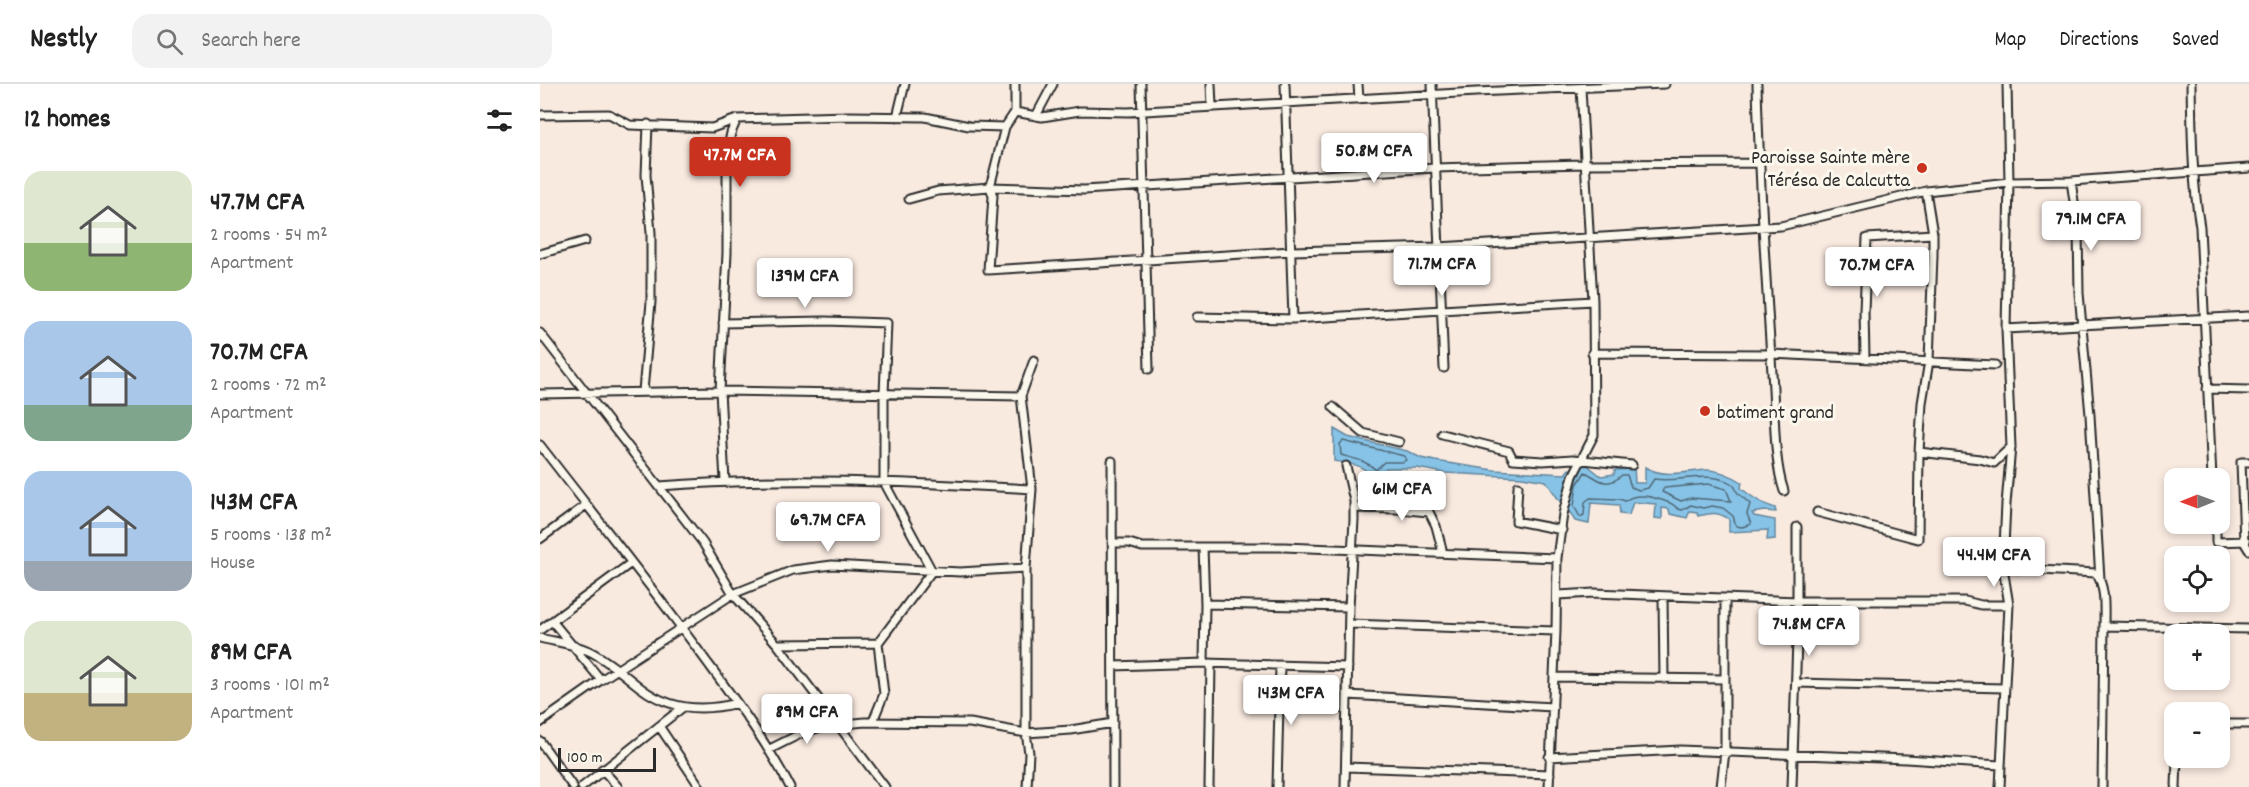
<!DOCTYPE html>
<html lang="en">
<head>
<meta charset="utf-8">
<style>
	:root { --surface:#fff; --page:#f2f2f2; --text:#222; --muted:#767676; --line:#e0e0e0; --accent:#c8321e }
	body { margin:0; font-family:Dekko,sans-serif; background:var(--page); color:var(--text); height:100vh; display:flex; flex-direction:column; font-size:22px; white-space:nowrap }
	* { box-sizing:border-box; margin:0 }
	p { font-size:20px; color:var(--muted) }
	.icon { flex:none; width:33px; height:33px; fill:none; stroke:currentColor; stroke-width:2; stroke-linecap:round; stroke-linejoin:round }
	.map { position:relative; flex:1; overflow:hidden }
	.drawer { display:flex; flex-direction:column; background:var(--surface); width:540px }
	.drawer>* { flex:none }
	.needle { width:39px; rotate:269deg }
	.buttons { position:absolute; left:1624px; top:384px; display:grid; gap:12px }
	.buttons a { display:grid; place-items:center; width:66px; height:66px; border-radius:12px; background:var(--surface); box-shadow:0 3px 9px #0003; font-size:30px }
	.scale { position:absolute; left:18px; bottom:15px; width:98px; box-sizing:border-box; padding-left:6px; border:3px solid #2b2b2b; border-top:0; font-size:16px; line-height:21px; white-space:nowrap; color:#2b2b2b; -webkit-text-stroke:4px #fbf7ec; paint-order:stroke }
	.price { position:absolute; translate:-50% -51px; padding:0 14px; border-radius:6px; background:#fff; color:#222; font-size:20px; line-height:39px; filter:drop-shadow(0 2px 3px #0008) }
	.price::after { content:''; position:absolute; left:50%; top:36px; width:18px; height:14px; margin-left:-9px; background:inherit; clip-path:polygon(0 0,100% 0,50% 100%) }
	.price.current { background:var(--accent); color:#fff }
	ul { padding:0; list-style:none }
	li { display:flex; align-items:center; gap:18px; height:150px; padding:0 24px }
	li span { display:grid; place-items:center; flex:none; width:168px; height:120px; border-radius:18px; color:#555 }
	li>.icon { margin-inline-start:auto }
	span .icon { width:72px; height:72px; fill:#fffc; stroke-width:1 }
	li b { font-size:26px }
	h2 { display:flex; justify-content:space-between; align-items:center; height:72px; padding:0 24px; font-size:26px }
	header { display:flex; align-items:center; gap:36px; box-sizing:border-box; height:84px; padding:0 30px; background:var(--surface); border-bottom:2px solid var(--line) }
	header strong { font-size:28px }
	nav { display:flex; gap:33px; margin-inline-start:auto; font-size:21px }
	.search { width:420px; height:54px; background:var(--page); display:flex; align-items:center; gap:15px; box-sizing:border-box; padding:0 21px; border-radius:18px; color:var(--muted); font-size:22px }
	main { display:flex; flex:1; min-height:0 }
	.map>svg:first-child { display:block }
	.water { fill:#87c3e7; stroke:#62869c; stroke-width:1.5 }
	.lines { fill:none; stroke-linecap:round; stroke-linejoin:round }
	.shore { stroke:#506876; stroke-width:1.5 }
	.minor-casing { stroke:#2b2b2b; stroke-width:11 }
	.minor { stroke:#fbf7ec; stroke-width:7 }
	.poi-dot { fill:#c8321e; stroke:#fbf7ec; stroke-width:2 }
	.labels { text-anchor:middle; stroke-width:6; stroke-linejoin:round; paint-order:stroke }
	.poi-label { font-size:20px; fill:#2b2b2b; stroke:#fbf7ec; text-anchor:end }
</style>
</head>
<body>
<header>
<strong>Nestly</strong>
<div class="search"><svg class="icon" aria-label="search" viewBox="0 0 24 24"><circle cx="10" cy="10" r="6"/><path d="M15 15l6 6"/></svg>Search here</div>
<nav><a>Map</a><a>Directions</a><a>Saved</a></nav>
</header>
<main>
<section class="drawer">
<h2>12 homes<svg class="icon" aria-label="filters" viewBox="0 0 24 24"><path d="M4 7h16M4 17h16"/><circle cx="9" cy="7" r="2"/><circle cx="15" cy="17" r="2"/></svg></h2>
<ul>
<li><span style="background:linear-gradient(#dfe7d0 60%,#8fb573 0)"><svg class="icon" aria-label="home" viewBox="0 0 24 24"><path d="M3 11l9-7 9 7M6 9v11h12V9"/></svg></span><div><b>47.7M CFA</b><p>2 rooms · 54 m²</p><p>Apartment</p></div></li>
<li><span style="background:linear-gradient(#a9c7e8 70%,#7fa58c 0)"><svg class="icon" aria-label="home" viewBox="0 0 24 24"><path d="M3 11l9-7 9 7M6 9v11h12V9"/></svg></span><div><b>70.7M CFA</b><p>2 rooms · 72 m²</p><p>Apartment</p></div></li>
<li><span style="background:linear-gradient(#a9c7e8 75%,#9aa5b1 0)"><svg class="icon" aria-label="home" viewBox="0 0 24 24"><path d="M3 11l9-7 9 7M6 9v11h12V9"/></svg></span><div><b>143M CFA</b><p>5 rooms · 138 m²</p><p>House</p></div></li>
<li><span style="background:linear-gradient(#dfe7d0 60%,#c2b280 0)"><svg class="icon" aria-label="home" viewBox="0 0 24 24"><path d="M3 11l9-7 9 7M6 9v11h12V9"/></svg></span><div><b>89M CFA</b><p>3 rooms · 101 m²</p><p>Apartment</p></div></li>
</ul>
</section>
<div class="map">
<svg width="1709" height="703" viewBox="0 0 1709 703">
	<rect width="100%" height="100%" fill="#f9eae0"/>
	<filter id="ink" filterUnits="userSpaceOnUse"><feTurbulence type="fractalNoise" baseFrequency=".0167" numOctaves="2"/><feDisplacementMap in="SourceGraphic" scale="12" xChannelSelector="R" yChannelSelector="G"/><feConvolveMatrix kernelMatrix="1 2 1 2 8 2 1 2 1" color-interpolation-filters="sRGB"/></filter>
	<g filter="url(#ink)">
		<path class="water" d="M794,345L808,353L867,367L881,374L895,377L954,386L1025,390L1029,385L1034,386L1023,422L1006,397L982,393L905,389L877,384H846L844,393L838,401C823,380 819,381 794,377Z
			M1047,381L1061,392L1074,390L1075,386L1087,385L1094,382L1095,399H1105V383C1123,394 1145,388 1166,386C1176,385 1193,392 1202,398L1201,404C1211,413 1222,420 1235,424L1236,428L1224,427L1212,429L1214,432L1235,436V455L1227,456L1228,446L1189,448V435C1177,427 1171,429 1158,432L1157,428L1150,427L1147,434L1130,430L1129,425L1122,424V435L1115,434L1116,420L1093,418L1089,431L1080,430L1079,421L1051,419L1049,440L1035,437L1027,424L1032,399L1040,383Z"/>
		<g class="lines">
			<path class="shore" d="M803,357L864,372L866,376L863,378H844L836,386C826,376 814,375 801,371L800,360Z
				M1045,388C1058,394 1066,406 1082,391H1087L1091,403L1099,406L1108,404L1114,395C1140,399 1170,385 1194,401L1197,408L1210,420L1207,430L1211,440L1202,443L1196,442L1193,432L1183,424L1172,422L1163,424L1151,421L1142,426C1135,425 1136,421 1130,419C1116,414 1097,407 1085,417L1079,415L1050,414L1045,418L1044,431L1040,433L1034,422L1037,401Z
				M1168,400L1186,405L1191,417L1151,414L1141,417L1122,408L1124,404Z"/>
			<defs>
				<path id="minor" d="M601,0L609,285
					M671,0L672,22
					M745,0L753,235
					M818,0L819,15
					M892,0L904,284
					M1217,0C1219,96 1226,193 1232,289C1235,324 1233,375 1244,407
					M1651,0C1652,48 1652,96 1660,143L1672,394
					M475,28L502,33L540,27L588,28L936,8L1125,0
					M0,31L69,30L90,41L172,44L197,35L309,32L385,33L429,42L465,43L475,28V0
					M496,32L513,0
					M357,33L365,0
					M465,43L450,103L544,106L895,84L1044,80L1219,79
					M1531,97L1538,144L1539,209L1550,331L1560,495
					M369,115L398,107L450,103L453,112L448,186L752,167L899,163L1241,142L1386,107L1469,98L1531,97L1709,84
					M0,170L45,157
					M657,233L753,235L1053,217
					M183,239L285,237L347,239L344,310V398L392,487L338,559L344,610L333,637
					M1466,245L1709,232
					M0,249L163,459L193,510L237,560L345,703
					M1052,269L1231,270L1455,281
					M1325,274L1324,227L1327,154L1393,150
					M1667,305L1709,306
					M103,307L111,218V149L106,91L108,40
					M0,310L180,307L481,312
					M793,323L823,349L859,358
					M902,350L969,367L973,375L1003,377L1033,375L1092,381
					M0,361C55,432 111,502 164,574C195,616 226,657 250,703
					M1379,368L1440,375L1454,379L1471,363
					M572,377L573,703
					M1709,378H1701L1704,458L1709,466
					M185,397L180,307L187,169V68L191,49L197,35
					M119,402C243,392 368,398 492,405
					M978,402L976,437L1022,446
					M814,424L856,425L889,428L896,442L902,465
					M1277,428L1378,455L1379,368L1382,319L1389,277L1393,171V150L1386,107
					M1676,440V458L1706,457
					M0,455L46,421
					M572,459H589L602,463H744L1017,474
					M663,463L665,520L664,579
					M1463,484L1556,489C1566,503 1564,524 1564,542L1709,545
					M1018,511L1054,509L1258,517H1425L1441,521H1469
					M1123,513L1124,595
					M665,520L809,523
					M12,537L61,596
					M809,540L1016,547
					M0,546L91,479
					M0,554C16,558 34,560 49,567C68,576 84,591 101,604C130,626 163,628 197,619
					M237,560L338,559
					M573,582L664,579L808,583
					M1014,593L1185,595
					M1256,599L1464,604
					M808,611L1013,623
					M0,639L61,596L193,510L253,486L292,481L420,488L486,484
					M1680,640H1709
					M119,642L160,703
					M0,657L33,703
					M230,665L264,648L285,642L325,638L430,639L486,649L531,646L573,639
					M1009,673L1140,666L1366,675L1460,681
					M806,683L1010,690
					M62,685L78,703
					M42,703L142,624
					M487,703L489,669L486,649V484L492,405L481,312L494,276
					M669,703L671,579
					M737,703L740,581
					M805,703L809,523L814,436V417L806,382
					M1009,703L1016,547L1017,474L1023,430L1033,392L1054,351L1053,217L1041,4
					M1181,703L1185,667V514
					M1252,703L1257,556V443
					M1460,703L1469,521L1463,484L1466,420L1471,363L1466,245L1469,98L1467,0
					M1562,703L1564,542
					M1636,703L1637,674"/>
			</defs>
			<use href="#minor" class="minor-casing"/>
			<use href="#minor" class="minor"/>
		</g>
	</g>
	<g class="poi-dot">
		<circle cx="1382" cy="84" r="6"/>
		<circle cx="1165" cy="327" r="6"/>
	</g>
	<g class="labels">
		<g class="poi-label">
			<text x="1370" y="79">Paroisse Sainte mère<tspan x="1370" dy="23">Térésa de Calcutta</tspan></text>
			<text x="1177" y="334" text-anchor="start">batiment grand</text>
		</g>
	</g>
</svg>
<div class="buttons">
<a><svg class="needle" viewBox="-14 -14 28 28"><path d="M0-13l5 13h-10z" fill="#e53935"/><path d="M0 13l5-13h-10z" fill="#767676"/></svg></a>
<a><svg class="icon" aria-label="locate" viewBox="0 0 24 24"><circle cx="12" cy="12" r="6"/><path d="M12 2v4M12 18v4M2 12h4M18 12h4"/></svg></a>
<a>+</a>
<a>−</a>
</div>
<div class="scale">100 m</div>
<b class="price" style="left:834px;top:100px">50.8M CFA</b>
<b class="price current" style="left:200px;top:104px">47.7M CFA</b>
<b class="price" style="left:1551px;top:168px">79.1M CFA</b>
<b class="price" style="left:902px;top:213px">71.7M CFA</b>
<b class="price" style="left:1337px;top:214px">70.7M CFA</b>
<b class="price" style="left:265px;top:225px">139M CFA</b>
<b class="price" style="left:862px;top:438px">61M CFA</b>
<b class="price" style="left:288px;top:469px">69.7M CFA</b>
<b class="price" style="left:1454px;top:504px">44.4M CFA</b>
<b class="price" style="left:1269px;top:573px">74.8M CFA</b>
<b class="price" style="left:751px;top:642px">143M CFA</b>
<b class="price" style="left:267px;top:661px">89M CFA</b>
</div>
</main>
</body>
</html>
